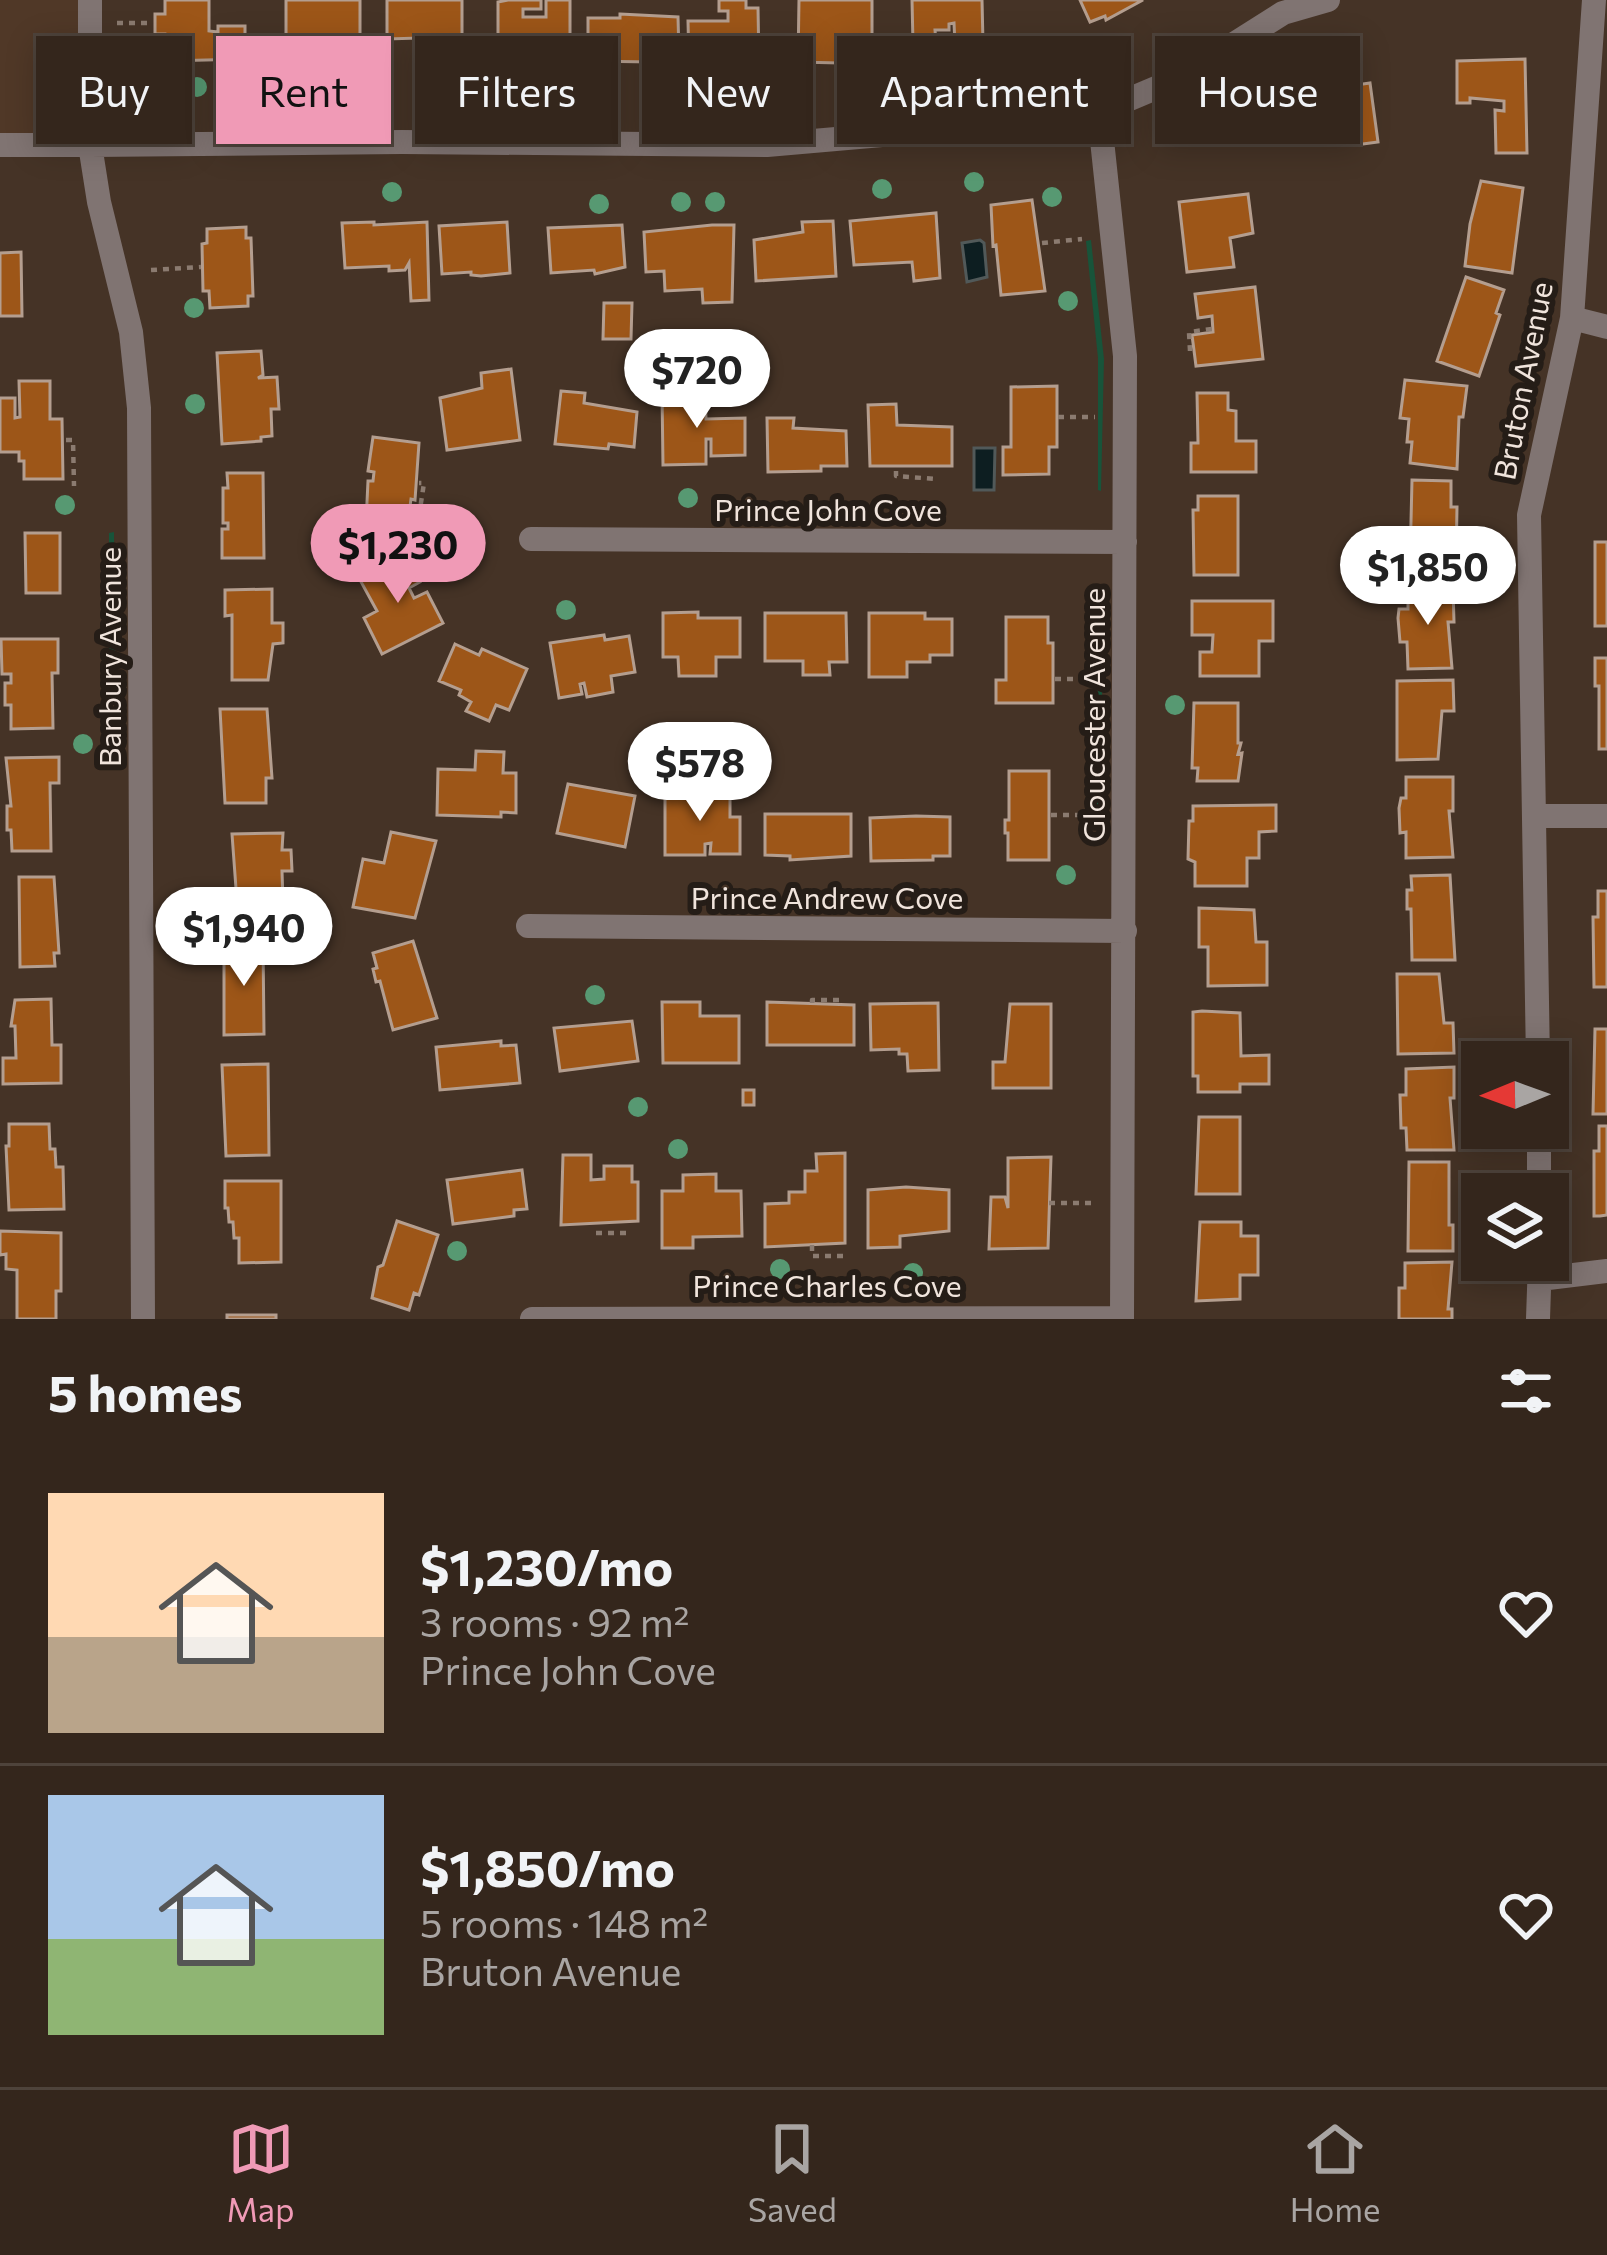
<!DOCTYPE html>
<html lang="en">
<head>
<meta charset="utf-8">
<style>
	:root { --surface:#34261c; --page:#3f3229; --text:#f1f3f6; --muted:#a9a5a3; --line:#4e433b; --accent:#f09ab6 }
	body { margin:0; font-family:Commissioner,sans-serif; background:var(--page); color:var(--text); height:100vh; display:flex; flex-direction:column; font-size:45px; white-space:nowrap }
	* { box-sizing:border-box; margin:0 }
	p { font-size:39px; color:var(--muted) }
	.icon { flex:none; width:66px; height:66px; fill:none; stroke:currentColor; stroke-width:2; stroke-linecap:round; stroke-linejoin:round }
	.map { position:relative; height:1319px; overflow:hidden }
	.drawer { display:flex; flex-direction:column; background:var(--surface); flex:1 }
	.drawer>* { flex:none }
	.hud { position:absolute; left:36px; top:36px; width:1536px; height:108px; display:flex; gap:24px }
	.needle { width:78px; rotate:269deg }
	.controls { position:absolute; left:1461px; top:1041px; display:grid; gap:24px }
	.controls a { display:grid; place-items:center; width:108px; height:108px; border-radius:0px; background:var(--surface); box-shadow:0 6px 30px #0003,0 0 0 3px var(--line); font-size:60px }
	.price { position:absolute; translate:-50% -102px; padding:0 27px; border-radius:42px; background:#fff; color:#222; font-size:39px; line-height:78px; filter:drop-shadow(0 3px 6px #0008) }
	.price::after { content:''; position:absolute; left:50%; top:72px; width:36px; height:27px; margin-left:-18px; background:inherit; clip-path:polygon(0 0,100% 0,50% 100%) }
	.price.on { background:var(--accent); color:#111 }
	ul { padding:0; list-style:none }
	li { display:flex; align-items:center; gap:36px; height:300px; padding:0 48px }
	li+li { border-top:3px solid var(--line) }
	li span { display:grid; place-items:center; flex:none; width:336px; height:240px; border-radius:0px; color:#555 }
	li>.icon { margin-inline-start:auto }
	span .icon { width:144px; height:144px; fill:#fffc; stroke-width:1 }
	li b { font-size:51px }
	h2 { display:flex; justify-content:space-between; align-items:center; height:144px; padding:0 48px; font-size:51px }
	.chip { padding:0 42px; border-radius:0px; background:var(--surface); box-shadow:0 6px 30px #0003,0 0 0 3px var(--line); font-size:42px; line-height:108px }
	.chip.on { background:var(--accent); color:#111 }
	.dock { display:flex; justify-content:space-around; align-items:center; height:168px; border-top:3px solid var(--line); background:var(--surface); font-size:33px; color:var(--muted) }
	.dock a { display:grid; justify-items:center; gap:6px }
	.dock .on { color:var(--accent) }
	.map>svg:first-child { display:block }
	.built { fill:#503827 }
	.green { fill:#18543a }
	.water { fill:#0d1e21; stroke:#515959; stroke-width:3 }
	.building { fill:#9d5618; stroke:#b49e8f; stroke-width:3 }
	.lines { fill:none; stroke-linecap:round; stroke-linejoin:round }
	.path { stroke:#8b7b70; stroke-width:4.5; stroke-dasharray:6 6; stroke-linecap:butt }
	.minor { stroke:#807472; stroke-width:24 }
	.tertiary { stroke:#807472; stroke-width:24 }
	.tree { fill:#579972 }
	.labels { text-anchor:middle; stroke-width:12; stroke-linejoin:round; paint-order:stroke }
	.street-label { font-size:30px; fill:#f0e4dc; stroke:#251d17 }
</style>
</head>
<body>
<div class="map">
<svg width="1607" height="1319" viewBox="0 0 1607 1319">
	<rect width="100%" height="100%" fill="#453326"/>
	<path class="built" d="M0,0H90V145H0Z"/>
	<path class="green" d="M1091,240L1104,359L1101,491L1098,490V358L1086,241Z
		M114,532L115,702H109V533Z
		M1098,681L1102,683L1103,812H1097Z"/>
	<path class="water" d="M980,240L984,243L987,277L967,282L962,243Z
		M974,448H995L994,490H974Z"/>
	<path class="building" d="M165,0H209V31L218,32V26H245V59L167,61L165,34H155V14H165Z
		M286,0H360V49H335V38H318L317,57H286Z
		M387,0H462V62H419V38L387,39Z
		M508,0H541V9H523V17H546V0H570V60L498,59V2Z
		M719,0H746V8H758L759,63H689L688,21H728V11H719Z
		M799,0H872V35H839V63L798,62Z
		M912,0H982L983,43L955,44L954,23L949,24V30H935L936,42L913,43Z
		M1080,0H1143L1106,20L1105,16L1090,22Z
		M620,14L678,17L679,54H651V62L588,61V18H620Z
		M1525,59L1527,153H1496L1495,110L1504,111V101L1470,98V103H1457V61Z
		M1370,83L1378,142L1355,145L1352,125L1313,131L1307,92Z
		M1481,181L1523,188L1512,273L1465,266L1470,224Z
		M1248,194L1253,233L1230,238L1234,267L1187,272L1179,202Z
		M1032,200L1045,291L1001,295L996,245L993,246L991,205Z
		M936,213L940,278L914,281L912,262L854,265L850,221Z
		M833,221L836,276L756,281L754,240L803,232L802,222Z
		M374,222V225L427,222L429,300L411,301L409,263L405,270L389,271V266L345,268L342,223Z
		M507,222L510,273L481,276L471,275V272L442,274L439,226Z
		M622,225L625,267L595,274L594,270L551,273L548,228Z
		M712,225H734L732,302L703,303L702,289L665,291L664,271L646,272L644,232Z
		M246,227V238H251L253,296H248V306L210,308L209,291H203L202,244L207,243V229Z
		M21,252L22,316H0V253Z
		M1466,277L1504,290L1496,313L1500,315L1479,376L1437,361Z
		M1255,287L1263,359L1196,366L1192,335L1213,332L1212,316L1198,318L1195,294Z
		M604,303H632L631,339H603Z
		M261,351L263,375L258,378L277,377L279,409H271L272,436L261,437V441L222,444L217,353Z
		M511,369L520,440L447,450L440,398L482,388L481,373Z
		M1405,380L1467,386L1463,417H1459L1457,469L1410,463L1412,442H1407L1409,419L1400,418Z
		M19,381H50V419H62L63,479H24V461H19V452H0V398H15V418L20,417Z
		M1057,386V447H1049V474L1003,475V447H1011V387Z
		M561,391L585,393L584,403L637,412L634,447L609,444L608,449L555,444Z
		M662,392H705L706,419L745,418V455L711,456V439H706V464L663,465Z
		M1197,393H1228V410L1236,411V441H1256V472H1191V443H1198Z
		M896,404L897,425L952,427V466H870L868,405Z
		M767,418H794L793,428L846,431L847,466H821V471L768,472Z
		M373,437L419,443L415,500L411,499L407,529L366,523L368,481H373L374,472L368,471Z
		M227,473H263L264,558H222V529H228V523H223V488H228Z
		M1412,480L1451,481V507H1457L1456,564L1410,563Z
		M1198,496H1238V575H1194L1193,510H1198Z
		M25,533H60V593H26Z
		M1595,542H1607V626H1595Z
		M407,556L420,582L409,588L414,598L427,592L443,623L382,654L364,618L377,611L360,580Z
		M272,589V623H283V643L273,644L268,680H232V615L225,616V590Z
		M1453,589L1454,622H1448L1452,668L1408,669L1407,642H1400L1398,618L1399,609H1408V590Z
		M1192,601H1273V641H1259V676H1200V652H1212L1213,635H1192Z
		M698,612V618H740V657H716V676H679L678,657H663V613Z
		M765,613H846L847,662H829L830,675H803V661H765Z
		M869,613H925V619H952V655H930V662H907V677H869Z
		M1006,617H1048V643H1053V703H996V680H1006Z
		M604,635L605,640L629,636L635,672L611,676L613,692L587,697L584,683L580,684L582,694L559,698L550,643Z
		M1,639H58V673H52L53,728L11,729V705H5V683H11V674H2Z
		M455,644L479,655L482,649L527,669L509,710L496,705L489,721L466,711L471,702L459,695L461,690L439,681Z
		M1595,658H1607V749H1599V686H1595Z
		M1453,680L1454,711H1442L1438,759L1397,760V681Z
		M1194,703H1238V743H1241L1238,754L1242,753L1238,781H1197L1198,768H1192Z
		M220,709H267L272,778H266V803H225Z
		M476,751L504,752L503,773H516V813L501,812V817L437,815L438,769L475,770Z
		M59,757V783H50L51,851H12L11,830H7V806H11L6,758Z
		M1009,771H1049V860H1008V833H1005V820H1009Z
		M1406,777H1453V811H1449L1453,857L1406,858V832L1400,833L1399,808L1401,798H1406Z
		M568,784L635,796L625,847L557,833Z
		M665,790H705V795H730V817H740V854H710L711,843L705,844V855H665Z
		M1276,805V831L1259,832V858H1247V886H1195V862L1188,859L1189,821H1193V806Z
		M765,814H851V856L790,860V856L765,855Z
		M916,816L950,817V856H933V860L871,861L870,818Z
		M391,832L436,841L415,918L353,907L363,859L384,863Z
		M283,833L282,850H291L292,871H282L283,902H237L232,834Z
		M1450,875L1455,960H1412L1411,909H1407V890H1412L1411,876Z
		M19,877H54L59,953H54L55,966L20,967Z
		M1598,891H1607V987H1594L1593,917H1598Z
		M1199,908L1254,910L1256,942H1267V985L1208,986V947H1199Z
		M413,941L437,1018L393,1030L380,981L376,982L373,969L377,968L373,953Z
		M263,943L264,1034L224,1035V944Z
		M1397,974H1439L1444,1023H1453L1454,1053L1398,1054Z
		M51,999L52,1045H61V1083L3,1084V1058H16L15,1026H11L15,1000Z
		M662,1002H700V1016H739V1063H663Z
		M767,1002L854,1005V1045H767Z
		M938,1003L939,1070L908,1071L907,1054H899V1049L871,1050L870,1004Z
		M1010,1004H1051V1088H993V1062H1005Z
		M1202,1011L1240,1013L1241,1056L1269,1055V1084H1240V1092H1198V1076H1193V1012Z
		M632,1021L638,1061L560,1071L554,1028Z
		M1595,1029H1607V1114H1593Z
		M501,1041V1046L516,1045L520,1083L440,1090L436,1047Z
		M268,1064L269,1155L226,1156L222,1065Z
		M1454,1067V1098H1450L1454,1150H1407L1406,1128H1401L1400,1095H1406V1069Z
		M743,1090H754V1105H743Z
		M1199,1117H1240V1194H1196Z
		M9,1124H49L50,1149H55L56,1167H63L64,1209L9,1210L6,1146H9Z
		M1599,1126H1607V1215L1600,1216H1594V1151H1599Z
		M845,1153V1243L765,1247V1204L789,1203V1192H805V1171H817L816,1154Z
		M563,1155H591V1180L604,1179V1166H632V1182H638V1221L561,1225Z
		M1051,1157L1048,1248L989,1249L991,1197H1005L1008,1208V1158Z
		M1409,1162H1449V1225H1453V1251H1408Z
		M522,1170L527,1209L514,1210V1216L453,1224L447,1180Z
		M716,1174V1191H741L742,1236L693,1237V1248H662V1191H683V1175Z
		M225,1181H281V1262L239,1263V1238H234L233,1222H229L228,1208H225Z
		M906,1187L949,1190V1231L900,1236V1247L868,1248V1190Z
		M397,1221L438,1235L419,1295L414,1293L409,1310L372,1298L378,1267L383,1265Z
		M1200,1222H1241V1236H1258V1275H1240V1299L1196,1301Z
		M0,1231L61,1233V1291H56V1319H17V1270L6,1269V1254L0,1255Z
		M1452,1262L1448,1309H1452V1319H1399V1288H1405V1263Z
		M227,1315H276V1319H227Z"/>
	<g class="lines">
		<path class="path" d="M117,23H153
			M1042,243L1082,239
			M151,270L201,267
			M1190,351L1189,332L1212,329
			M1058,417H1095
			M66,440H73L74,486
			M896,471V476L936,479
			M419,516L424,483H419
			M1055,679H1094
			M1051,815H1093
			M812,1003V1000H843
			M1049,1203H1094
			M596,1233H629
			M812,1245V1256H844"/>
		<path class="minor" d="M1099,112L1125,356L1122,1319
			M0,145H90
			M1572,318L1607,327
			M531,539L1125,542
			M1537,816H1607
			M528,926L1125,931
			M1538,1062L1529,515L1572,318L1594,0
			M1539,1128V1194
			M1540,1279L1607,1271
			M532,1319L1122,1318
			M1538,1319L1540,1260"/>
		<path class="tertiary" d="M90,0V145L99,202L131,332L139,408L143,1319
			M90,145L402,142L767,145L1008,124L1099,112L1182,77L1283,13L1328,0"/>
	</g>
	<g class="tree">
		<circle cx="126" cy="77" r="10"/>
		<circle cx="197" cy="87" r="10"/>
		<circle cx="974" cy="182" r="10"/>
		<circle cx="882" cy="189" r="10"/>
		<circle cx="392" cy="192" r="10"/>
		<circle cx="1052" cy="197" r="10"/>
		<circle cx="681" cy="202" r="10"/>
		<circle cx="715" cy="202" r="10"/>
		<circle cx="599" cy="204" r="10"/>
		<circle cx="1068" cy="301" r="10"/>
		<circle cx="194" cy="308" r="10"/>
		<circle cx="195" cy="404" r="10"/>
		<circle cx="688" cy="498" r="10"/>
		<circle cx="65" cy="505" r="10"/>
		<circle cx="566" cy="610" r="10"/>
		<circle cx="1175" cy="705" r="10"/>
		<circle cx="83" cy="744" r="10"/>
		<circle cx="1066" cy="875" r="10"/>
		<circle cx="595" cy="995" r="10"/>
		<circle cx="638" cy="1107" r="10"/>
		<circle cx="678" cy="1149" r="10"/>
		<circle cx="457" cy="1251" r="10"/>
		<circle cx="780" cy="1269" r="10"/>
		<circle cx="913" cy="1273" r="10"/>
	</g>
	<g class="labels">
		<g class="street-label">
			<text transform="translate(1524 381) rotate(-79)" y="10">Bruton Avenue</text>
			<text x="828" y="521">Prince John Cove</text>
			<text transform="translate(111 657) rotate(-90)" y="10">Banbury Avenue</text>
			<text transform="translate(1095 715) rotate(-90)" y="10">Gloucester Avenue</text>
			<text x="827" y="909">Prince Andrew Cove</text>
			<text x="827" y="1297">Prince Charles Cove</text>
		</g>
	</g>
</svg>
<div class="controls">
<a><svg class="needle" viewBox="-14 -14 28 28"><path d="M0-13l5 13h-10z" fill="#e53935"/><path d="M0 13l5-13h-10z" fill="#a9a5a3"/></svg></a>
<a><svg class="icon" aria-label="layers" viewBox="0 0 24 24"><path d="M12 4l9 5-9 5-9-5zM3 14l9 5 9-5"/></svg></a>
</div>
<b class="price" style="left:697px;top:431px">$720</b>
<b class="price on" style="left:398px;top:606px">$1,230</b>
<b class="price" style="left:1428px;top:628px">$1,850</b>
<b class="price" style="left:700px;top:824px">$578</b>
<b class="price" style="left:244px;top:989px">$1,940</b>
<div class="hud">
<a class="chip">Buy</a>
<a class="chip on">Rent</a>
<a class="chip">Filters</a>
<a class="chip">New</a>
<a class="chip">Apartment</a>
<a class="chip">House</a>
</div>
</div>
<section class="drawer">
<h2>5 homes<svg class="icon" aria-label="filters" viewBox="0 0 24 24"><path d="M4 7h16M4 17h16"/><circle cx="9" cy="7" r="2"/><circle cx="15" cy="17" r="2"/></svg></h2>
<ul>
<li><span style="background:linear-gradient(#ffd9b3 60%,#b9a48a 0)"><svg class="icon" aria-label="home" viewBox="0 0 24 24"><path d="M3 11l9-7 9 7M6 9v11h12V9"/></svg></span><div><b>$1,230/mo</b><p>3 rooms · 92 m²</p><p>Prince John Cove</p></div><svg class="icon" aria-label="heart" viewBox="0 0 24 24"><path d="M12 20l-8-8c-3-5 5-10 8-4 3-6 11-1 8 4z"/></svg></li>
<li><span style="background:linear-gradient(#a9c7e8 60%,#8fb573 0)"><svg class="icon" aria-label="home" viewBox="0 0 24 24"><path d="M3 11l9-7 9 7M6 9v11h12V9"/></svg></span><div><b>$1,850/mo</b><p>5 rooms · 148 m²</p><p>Bruton Avenue</p></div><svg class="icon" aria-label="heart" viewBox="0 0 24 24"><path d="M12 20l-8-8c-3-5 5-10 8-4 3-6 11-1 8 4z"/></svg></li>
</ul>
</section>
<nav class="dock">
<a class="on"><svg class="icon" aria-label="map" viewBox="0 0 24 24"><path d="M3 6l6-2 6 2 6-2v14l-6 2-6-2-6 2zM9 4v14M15 6v14"/></svg>Map</a>
<a><svg class="icon" aria-label="saved" viewBox="0 0 24 24"><path d="M7 4h10v16l-5-4-5 4z"/></svg>Saved</a>
<a><svg class="icon" aria-label="home" viewBox="0 0 24 24"><path d="M3 11l9-7 9 7M6 9v11h12V9"/></svg>Home</a>
</nav>
</body>
</html>
